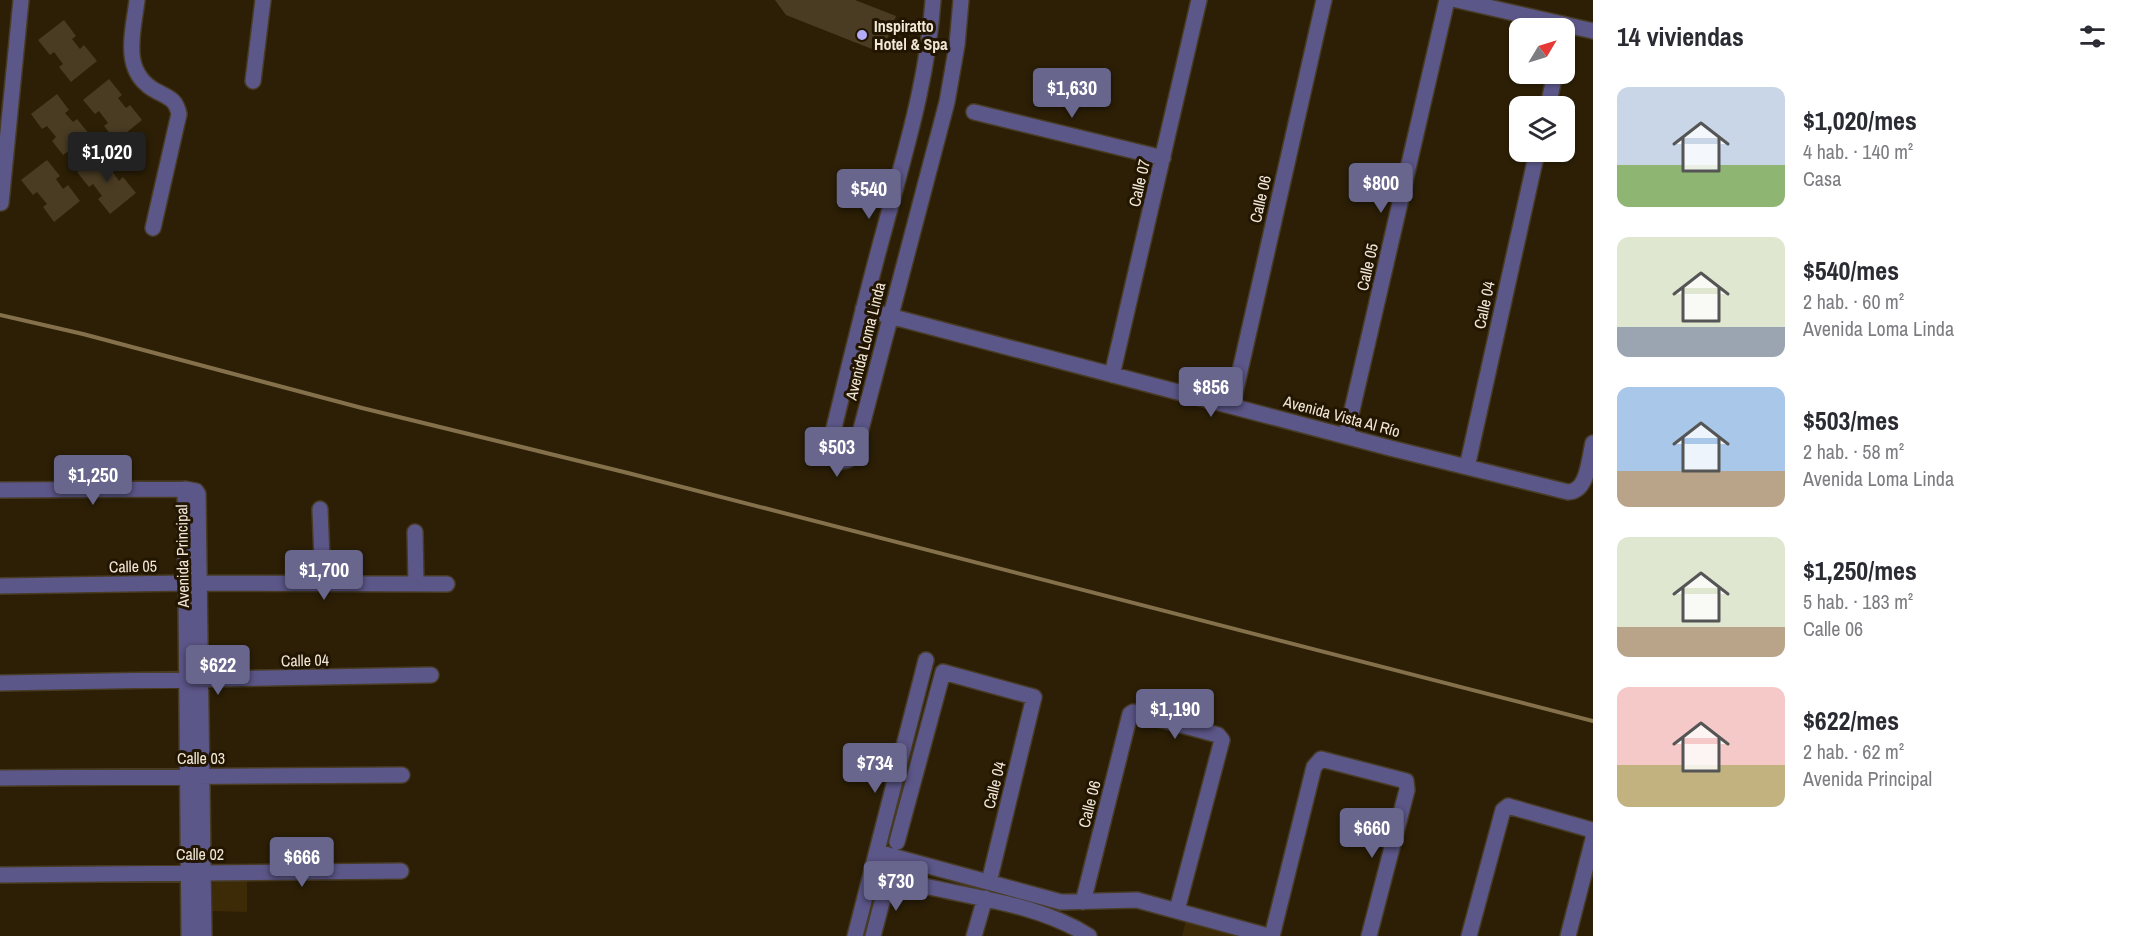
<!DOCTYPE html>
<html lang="es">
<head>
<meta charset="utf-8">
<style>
	:root { --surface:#fff; --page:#f7f7f7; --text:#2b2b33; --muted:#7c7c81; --accent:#68668c }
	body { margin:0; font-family:"Archivo Narrow",sans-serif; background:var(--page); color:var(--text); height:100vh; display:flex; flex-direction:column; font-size:22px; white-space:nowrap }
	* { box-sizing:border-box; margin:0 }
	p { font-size:20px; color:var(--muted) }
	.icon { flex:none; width:33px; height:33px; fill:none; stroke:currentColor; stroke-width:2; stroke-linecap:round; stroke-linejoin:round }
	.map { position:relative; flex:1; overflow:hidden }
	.details { display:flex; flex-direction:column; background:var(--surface); width:540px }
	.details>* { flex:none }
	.needle { width:39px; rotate:52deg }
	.fabs { position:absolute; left:1509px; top:18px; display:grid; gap:12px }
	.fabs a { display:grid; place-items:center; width:66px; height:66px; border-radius:12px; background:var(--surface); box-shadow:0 2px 4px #0004; font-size:30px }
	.price { position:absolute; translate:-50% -51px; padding:0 14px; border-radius:6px; background:var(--accent); color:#fff; font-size:20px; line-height:39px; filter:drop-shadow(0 2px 3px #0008) }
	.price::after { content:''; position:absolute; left:50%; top:36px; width:18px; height:14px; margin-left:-9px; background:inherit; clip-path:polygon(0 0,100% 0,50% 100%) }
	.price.on { background:#222; color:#fff }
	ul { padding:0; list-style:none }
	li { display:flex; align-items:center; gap:18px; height:150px; padding:0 24px }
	li span { display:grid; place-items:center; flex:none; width:168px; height:120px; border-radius:12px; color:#555 }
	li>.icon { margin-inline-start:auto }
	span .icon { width:72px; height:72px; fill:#fffc; stroke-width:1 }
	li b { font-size:26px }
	h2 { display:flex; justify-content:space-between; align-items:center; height:72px; padding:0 24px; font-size:26px }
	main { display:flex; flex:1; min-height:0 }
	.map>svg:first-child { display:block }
	.green { fill:#3d2b07 }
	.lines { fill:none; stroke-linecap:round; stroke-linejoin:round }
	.stream { stroke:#84714c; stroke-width:4 }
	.building { fill:#4a3c23 }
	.minor-casing { stroke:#473b24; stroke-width:18 }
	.minor { stroke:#5c5789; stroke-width:15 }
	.poi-dot { fill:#b3adf9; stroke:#231600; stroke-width:2 }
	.labels { text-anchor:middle; stroke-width:6; stroke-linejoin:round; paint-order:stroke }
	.poi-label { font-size:16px; font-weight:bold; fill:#f0e7d9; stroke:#231600; text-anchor:start }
	.street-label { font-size:16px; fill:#f0e7d9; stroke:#231600 }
</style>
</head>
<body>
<main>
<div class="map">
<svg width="1593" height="936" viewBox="0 0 1593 936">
	<rect width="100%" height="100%" fill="#2c1f06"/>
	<path class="green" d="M213,878H247V912L212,911Z
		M1186,920L1245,936H1182Z"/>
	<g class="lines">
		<path class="stream" d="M0,315L83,334L362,408L628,473L1593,721"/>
	</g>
	<path class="building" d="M775,0H855L896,16L882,53L786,15Z
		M64,20L76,36L72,39L80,49L84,45L97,61L71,82L59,67L63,64L54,52L50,55L38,40Z
		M109,79L122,95L118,98L126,108L130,105L142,120L116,141L104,126L108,123L99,111L95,114L83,100Z
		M57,94L69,110L65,113L73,122L77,119L90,135L63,155L52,141L56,137L47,126L42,129L31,114Z
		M103,152L115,168L112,171L119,181L123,177L136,193L110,214L98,199L102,196L93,184L89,187L77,172Z
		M47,160L60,176L56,179L63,189L68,185L80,201L54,222L43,207L47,204L37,192L33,195L21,180Z"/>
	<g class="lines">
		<defs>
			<path id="minor" d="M137,0C133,34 120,73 158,92C170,98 176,100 179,114L153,228
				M933,0C928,78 905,152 885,227C865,299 848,371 830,444L831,455L839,462L848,460L856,448L947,102L957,45L961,0
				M1457,0L1593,31
				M253,81L263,0
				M1548,106L1555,74
				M974,112L1163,158
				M1,203L21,0
				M863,309L1390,448L1568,492C1588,492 1589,458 1593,443
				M1112,375L1199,0
				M1232,406L1324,0
				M1346,436L1447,0
				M1467,467L1537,152
				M185,489L189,936
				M0,490L185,489L196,491L198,494L204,936
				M320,509L323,584
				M415,532L416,584
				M0,586L186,583L447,584
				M0,683L431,675
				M0,778L402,775
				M897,842L943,672L1034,697L989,882
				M877,852L1061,902L1137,900L1268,936
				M872,872C889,874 904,881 921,885C978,899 1038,904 1089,936
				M0,875L401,871
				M1083,902L1130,714L1133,712L1218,735L1222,740L1177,910
				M855,936L926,660
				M873,936L883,898L898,878
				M974,936L985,898
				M1272,936L1314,767L1321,759L1406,781L1407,790L1369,936
				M1469,936L1503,810L1508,806L1592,830L1593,839
				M1568,936L1593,839"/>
		</defs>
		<use href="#minor" class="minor-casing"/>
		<use href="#minor" class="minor"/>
	</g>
	<circle class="poi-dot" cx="862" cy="35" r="6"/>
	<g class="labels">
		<g class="poi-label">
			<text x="874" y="32">Inspiratto<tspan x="874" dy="18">Hotel &amp; Spa</tspan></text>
		</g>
		<g class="street-label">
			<text transform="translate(1139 183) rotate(-77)" y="6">Calle 07</text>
			<text transform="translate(1260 199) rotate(-77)" y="6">Calle 06</text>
			<text transform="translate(1367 267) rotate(-77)" y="6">Calle 05</text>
			<text transform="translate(1484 305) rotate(-78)" y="6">Calle 04</text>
			<text transform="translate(865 341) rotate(-76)" y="6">Avenida Loma Linda</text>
			<text transform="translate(1342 416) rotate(15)" y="6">Avenida Vista Al Río</text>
			<text transform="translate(182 556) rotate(-91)" y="6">Avenida Principal</text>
			<text transform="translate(133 566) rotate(-1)" y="6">Calle 05</text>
			<text transform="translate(305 660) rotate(-1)" y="6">Calle 04</text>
			<text x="201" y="764">Calle 03</text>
			<text transform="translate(994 785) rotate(-76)" y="6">Calle 04</text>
			<text transform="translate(1089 804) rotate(-76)" y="6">Calle 06</text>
			<text x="200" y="860">Calle 02</text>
		</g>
	</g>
</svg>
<div class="fabs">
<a><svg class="needle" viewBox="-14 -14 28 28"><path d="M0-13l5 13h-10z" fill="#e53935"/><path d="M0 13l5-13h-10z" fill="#7c7c81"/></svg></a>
<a><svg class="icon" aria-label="layers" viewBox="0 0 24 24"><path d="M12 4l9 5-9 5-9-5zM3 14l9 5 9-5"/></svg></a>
</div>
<b class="price" style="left:1072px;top:119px">$1,630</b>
<b class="price on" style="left:107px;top:183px">$1,020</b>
<b class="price" style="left:1381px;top:214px">$800</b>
<b class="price" style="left:869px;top:220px">$540</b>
<b class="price" style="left:1211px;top:418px">$856</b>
<b class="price" style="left:837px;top:478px">$503</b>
<b class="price" style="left:93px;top:506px">$1,250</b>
<b class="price" style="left:324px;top:601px">$1,700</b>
<b class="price" style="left:218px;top:696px">$622</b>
<b class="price" style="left:1175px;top:740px">$1,190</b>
<b class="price" style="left:875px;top:794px">$734</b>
<b class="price" style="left:1372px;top:859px">$660</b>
<b class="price" style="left:302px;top:888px">$666</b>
<b class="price" style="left:896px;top:912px">$730</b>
</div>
<section class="details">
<h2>14 viviendas<svg class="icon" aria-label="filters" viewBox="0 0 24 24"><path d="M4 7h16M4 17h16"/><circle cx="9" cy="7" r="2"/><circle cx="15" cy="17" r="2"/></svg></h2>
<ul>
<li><span style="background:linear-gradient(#c9d6e8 65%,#8fb573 0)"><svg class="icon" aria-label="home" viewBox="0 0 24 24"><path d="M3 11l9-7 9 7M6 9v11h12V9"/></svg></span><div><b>$1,020/mes</b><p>4 hab. · 140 m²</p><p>Casa</p></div></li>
<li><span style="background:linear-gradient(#dfe7d0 75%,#9aa5b1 0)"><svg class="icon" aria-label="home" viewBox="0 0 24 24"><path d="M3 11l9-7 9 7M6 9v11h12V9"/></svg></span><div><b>$540/mes</b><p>2 hab. · 60 m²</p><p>Avenida Loma Linda</p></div></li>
<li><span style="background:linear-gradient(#a9c7e8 70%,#b9a48a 0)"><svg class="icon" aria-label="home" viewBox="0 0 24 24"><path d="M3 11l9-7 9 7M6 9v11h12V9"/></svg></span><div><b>$503/mes</b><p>2 hab. · 58 m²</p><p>Avenida Loma Linda</p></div></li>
<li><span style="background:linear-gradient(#dfe7d0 75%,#b9a48a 0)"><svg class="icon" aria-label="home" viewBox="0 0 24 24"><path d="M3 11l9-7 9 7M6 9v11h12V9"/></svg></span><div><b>$1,250/mes</b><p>5 hab. · 183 m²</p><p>Calle 06</p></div></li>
<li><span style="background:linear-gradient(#f6c9c9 65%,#c2b280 0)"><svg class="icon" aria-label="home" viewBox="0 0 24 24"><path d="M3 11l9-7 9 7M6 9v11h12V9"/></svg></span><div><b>$622/mes</b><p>2 hab. · 62 m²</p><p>Avenida Principal</p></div></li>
</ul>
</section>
</main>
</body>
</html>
